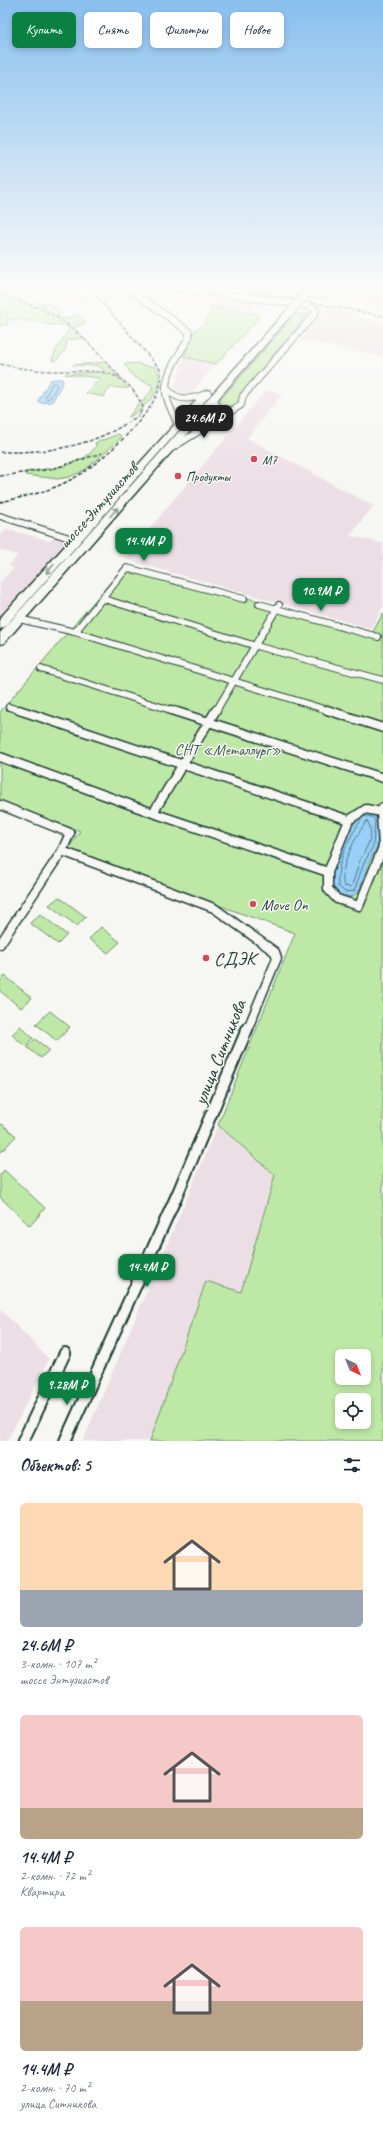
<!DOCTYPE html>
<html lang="ru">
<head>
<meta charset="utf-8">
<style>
	:root { --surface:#fff; --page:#f6f6f7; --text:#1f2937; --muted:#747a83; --accent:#0b8043 }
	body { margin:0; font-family:Caveat,sans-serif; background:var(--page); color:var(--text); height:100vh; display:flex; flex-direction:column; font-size:15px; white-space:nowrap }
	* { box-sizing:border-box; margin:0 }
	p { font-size:13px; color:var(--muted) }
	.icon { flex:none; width:22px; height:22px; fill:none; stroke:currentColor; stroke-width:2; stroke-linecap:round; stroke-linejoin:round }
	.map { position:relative; height:1441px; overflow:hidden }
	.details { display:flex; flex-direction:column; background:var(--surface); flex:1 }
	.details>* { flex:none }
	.guide { position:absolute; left:12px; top:12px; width:359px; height:36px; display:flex; gap:8px }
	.needle { width:26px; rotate:137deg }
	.tools { position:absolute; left:335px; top:1349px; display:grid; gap:8px }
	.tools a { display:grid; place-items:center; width:36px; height:36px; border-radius:6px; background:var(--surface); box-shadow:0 2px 6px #0003; font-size:20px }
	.price { position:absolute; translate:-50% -34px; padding:0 9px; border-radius:8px; background:var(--accent); color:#fff; font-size:13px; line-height:26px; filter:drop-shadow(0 1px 2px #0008) }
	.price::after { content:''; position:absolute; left:50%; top:24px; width:12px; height:9px; margin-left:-6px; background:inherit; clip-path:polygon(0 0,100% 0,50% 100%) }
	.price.selected { background:#222; color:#fff }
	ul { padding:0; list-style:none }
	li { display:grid; align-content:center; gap:8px; height:212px; padding:0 20px }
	li span { display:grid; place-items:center; height:124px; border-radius:6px; color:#555 }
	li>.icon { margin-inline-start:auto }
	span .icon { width:72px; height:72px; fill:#fffc; stroke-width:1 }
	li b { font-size:17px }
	h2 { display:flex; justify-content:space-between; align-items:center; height:48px; padding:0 20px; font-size:17px }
	.chip { padding:0 14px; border-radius:6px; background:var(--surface); box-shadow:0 2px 6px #0003; font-size:14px; line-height:36px }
	.chip.selected { background:var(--accent); color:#fff }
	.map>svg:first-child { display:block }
	.built { fill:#ecdee5 }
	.green { fill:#bee8a5; stroke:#6e926c; fill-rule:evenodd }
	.water { fill:#99d0f8; stroke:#6895aa }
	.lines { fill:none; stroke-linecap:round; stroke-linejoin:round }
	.shore { stroke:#507882; stroke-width:1 }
	.street-far2-casing { stroke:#1f3d34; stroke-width:8 }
	.street-far1-casing { stroke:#1f3d34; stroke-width:11 }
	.street-casing { stroke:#1f3d34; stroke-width:14 }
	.secondary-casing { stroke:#1f3d34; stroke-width:8 }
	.highway-casing { stroke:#1f3d34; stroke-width:3 }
	.street-far2 { stroke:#f6f6f2; stroke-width:6 }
	.street-far1 { stroke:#f6f6f2; stroke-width:8 }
	.street { stroke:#f6f6f2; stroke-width:10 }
	.secondary { stroke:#f6f6f2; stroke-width:6 }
	.highway { fill:#f6f6f2; fill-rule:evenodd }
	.rail { stroke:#1f3d34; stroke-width:1.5; stroke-dasharray:4 2; stroke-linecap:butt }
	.highway-bridge-casing { stroke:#1f3d34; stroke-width:10; stroke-linecap:butt }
	.highway-bridge { stroke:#f6f6f2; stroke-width:8 }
	.oneway { stroke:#8a9a93 }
	.poi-dot { fill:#d1495b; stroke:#f6f6f2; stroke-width:1.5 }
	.labels { text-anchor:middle; stroke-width:3; stroke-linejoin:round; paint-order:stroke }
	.far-poi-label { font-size:13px; fill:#1f3d34; stroke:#f6f6f2; text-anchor:start }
	.street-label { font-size:16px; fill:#1f3d34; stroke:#f6f6f2 }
	.park-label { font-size:16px; fill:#3f5f4b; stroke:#f6f6f2 }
	.poi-label { font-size:16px; fill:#1f3d34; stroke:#f6f6f2; text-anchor:start }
	.near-poi-label { font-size:19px; fill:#1f3d34; stroke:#f6f6f2; text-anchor:start }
	.near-street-label { font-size:19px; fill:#1f3d34; stroke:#f6f6f2 }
</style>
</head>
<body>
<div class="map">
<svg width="383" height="1441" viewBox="0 0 383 1441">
	<rect width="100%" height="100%" fill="#f6f6f2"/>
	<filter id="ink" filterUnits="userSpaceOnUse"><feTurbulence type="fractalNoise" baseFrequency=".025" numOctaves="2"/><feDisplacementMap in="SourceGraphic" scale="8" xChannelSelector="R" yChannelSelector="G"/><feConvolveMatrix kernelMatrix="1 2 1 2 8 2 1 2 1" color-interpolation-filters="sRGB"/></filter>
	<g filter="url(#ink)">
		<path class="built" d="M28,285H80L92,307L19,292Z
			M91,285H120L135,296L106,301Z
			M340,285H383V308L331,299Z
			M180,289L262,301L253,312L204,304L202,306L167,300L173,297L174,290Z
			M328,308L358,314L355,318L383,323V356L301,340Z
			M184,357L216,364L192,392L188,394L179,392L174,388Z
			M266,390L282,394L247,438L373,506L350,536L383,543V606L372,629L124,559Z
			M7,529L50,541L54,537L68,541L0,615V582L14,568L9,566L18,555L0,550V536Z
			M218,1125L275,1175L241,1292L206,1281L150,1441H83Z
			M0,1309L49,1359L7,1441H0Z"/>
		<path class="green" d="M0,294L22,299L18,302L35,307L43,306L36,302L49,304L61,311L58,316L59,318L68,319L75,313L85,320V323L74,328L84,338L67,340L66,349L56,361L52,360L56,350L69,330L68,327C60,323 54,326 46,324C35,321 20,319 6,320L8,324L0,326Z
			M211,306L258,314V319L216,364L184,357L192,338L190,332C203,328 210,320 211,306Z
			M305,313L308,314L251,381L236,404L228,407L219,404L220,400L295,315Z
			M106,362L128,388C116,390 111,381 104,397L86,393L100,378L65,374L102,372L104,370L98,366L73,365Z
			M139,363L140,365L155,367C171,386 143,409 128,418L138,404L145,400L144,398C149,394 153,391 152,385L134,377L124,364Z
			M119,434L121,436L120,439L85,470L69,477L58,479L25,475L26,472C50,467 81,469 96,446L95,443Z
			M125,565L373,632L383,613V1441H150L206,1281L241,1292L275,1175L218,1125L295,933L67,850L80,831L0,801V712ZM342,1356H364V1378H342ZM342,1400H364V1422H342Z
			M59,897L86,917L77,926L49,905Z
			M40,914L67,935L58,944L30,923Z
			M101,927L120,942L108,953L89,939Z
			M5,976L32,998L21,1008L0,991V981Z
			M50,1011L70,1027L57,1041L36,1024Z
			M20,1026L33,1038L25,1046L12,1035Z
			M35,1039L49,1050L41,1058L27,1047Z
			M2,1124L16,1136L0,1153V1126Z
			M4,1170L45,1208L30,1226L0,1197V1175Z"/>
		<path class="water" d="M54,379H62L63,382L52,402L40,403L38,401L50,380Z
			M362,813L374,814L379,818L377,847L368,864L360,889L352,897C346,896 339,896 335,890C324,875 351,825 362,813Z"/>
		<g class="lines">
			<path class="shore" d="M56,383L57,386L50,398L46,399L45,397L52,384Z
				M364,816L372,817L375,820L373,846L364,863L354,891L345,892L338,886C336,862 350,835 364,816Z
				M367,821C376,833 366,849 360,860C357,868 355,877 352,885L350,887L344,886C338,868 356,835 367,821Z"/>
			<defs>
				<path id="street-far2" d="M0,516L76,540
					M104,599L256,646L383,680
					M259,604L378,637
					M19,619L75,632L330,711
					M75,632L127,568L244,599
					M41,669L174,711
					M9,707L22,711
					M216,711L279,605"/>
				<path id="street-far1" d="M19,710L349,820
					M171,710L383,778
					M327,710L383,728
					M0,757L153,813L328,872
					M0,805L70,833L62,851L0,944
					M366,809L381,812L383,847L359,906L337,899L328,889V872L349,820Z
					M381,812L383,807
					M153,813L216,710
					M62,851L214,908L275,952L277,958L248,1028"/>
				<path id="street" d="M23,1441L65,1353
					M65,1441L177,1195L248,1027"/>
				<path id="secondary" d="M124,285L189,332V337C180,354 161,377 167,398C169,408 176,417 178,427
					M164,285L309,306L316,310L315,314L243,396L241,405L167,451
					M265,285L318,295L326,293L334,285
					M167,389C179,403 193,399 208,393
					M215,398L214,403L221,409L231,410"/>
				<path id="highway" d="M287,310L294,312L4,643L0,644V633Z
					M203,393L210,395L4,628L0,629V618Z"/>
			</defs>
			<use href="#street-far2" class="street-far2-casing"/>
			<use href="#street-far1" class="street-far1-casing"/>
			<use href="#street" class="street-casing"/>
			<use href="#secondary" class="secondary-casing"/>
			<use href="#highway" class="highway-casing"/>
			<use href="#street-far2" class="street-far2"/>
			<use href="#street-far1" class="street-far1"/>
			<use href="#street" class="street"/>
			<use href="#secondary" class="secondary"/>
			<use href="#highway" class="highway"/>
			<path class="rail" d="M220,285L383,316
				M0,296C58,307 82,335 120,377
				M0,364C18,368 36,371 55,371C95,372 123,364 143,407L139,415
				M0,452C51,453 98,446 140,414
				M0,476L52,469L102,453
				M0,502C24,497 48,492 70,480C97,467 158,412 161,381C162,377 160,373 160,369L87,285"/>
			<defs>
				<path id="highway-bridge" d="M290,312L314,285"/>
			</defs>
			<use href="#highway-bridge" class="highway-bridge-casing"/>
			<use href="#highway-bridge" class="highway-bridge"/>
		</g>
		<defs><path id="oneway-shaft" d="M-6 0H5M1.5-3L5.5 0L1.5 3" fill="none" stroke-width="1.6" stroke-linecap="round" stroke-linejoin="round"/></defs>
		<g class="oneway">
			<use href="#oneway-shaft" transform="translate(114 512) rotate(-48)"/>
			<use href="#oneway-shaft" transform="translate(50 569) rotate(132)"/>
		</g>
	</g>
	<linearGradient id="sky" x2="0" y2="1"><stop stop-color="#88bfee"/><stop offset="0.59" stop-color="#fbfbf9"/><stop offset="1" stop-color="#fbfbf9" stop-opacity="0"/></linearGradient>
	<rect width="383" height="487" fill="url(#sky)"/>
	<g class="poi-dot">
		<circle cx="254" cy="459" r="4"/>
		<circle cx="178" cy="476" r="4"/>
		<circle cx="253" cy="904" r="4"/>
		<circle cx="206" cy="958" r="4"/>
	</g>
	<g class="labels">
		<g class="far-poi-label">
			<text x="262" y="464">М7</text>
			<text x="186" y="481">Продукты</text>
		</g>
		<g class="street-label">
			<text transform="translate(98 505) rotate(-48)" y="6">шоссе Энтузиастов</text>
		</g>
		<g class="park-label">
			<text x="228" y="755">СНТ «Металлург»</text>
		</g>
		<g class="poi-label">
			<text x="261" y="910">Move On</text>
		</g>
		<g class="near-poi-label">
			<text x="214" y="965">СДЭК</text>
		</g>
		<g class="near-street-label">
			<text transform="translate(219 1052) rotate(-68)" y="7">улица Ситникова</text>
		</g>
	</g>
</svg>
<div class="tools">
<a><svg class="needle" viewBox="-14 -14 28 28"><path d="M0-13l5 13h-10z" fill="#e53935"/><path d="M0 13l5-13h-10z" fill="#747a83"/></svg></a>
<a><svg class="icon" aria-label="locate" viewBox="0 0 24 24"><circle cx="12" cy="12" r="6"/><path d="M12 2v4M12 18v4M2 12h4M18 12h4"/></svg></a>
</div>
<b class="price selected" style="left:204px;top:439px">24.6M ₽</b>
<b class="price" style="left:144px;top:562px">14.4M ₽</b>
<b class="price" style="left:321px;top:612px">10.9M ₽</b>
<b class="price" style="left:147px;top:1288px">14.4M ₽</b>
<b class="price" style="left:67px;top:1406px">9.28M ₽</b>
<div class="guide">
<a class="chip selected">Купить</a>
<a class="chip">Снять</a>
<a class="chip">Фильтры</a>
<a class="chip">Новое</a>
</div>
</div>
<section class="details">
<h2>Объектов: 5<svg class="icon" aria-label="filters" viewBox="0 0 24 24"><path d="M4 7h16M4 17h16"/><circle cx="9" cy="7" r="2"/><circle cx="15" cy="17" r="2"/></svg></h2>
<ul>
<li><span style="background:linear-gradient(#ffd9b3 70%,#9aa5b1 0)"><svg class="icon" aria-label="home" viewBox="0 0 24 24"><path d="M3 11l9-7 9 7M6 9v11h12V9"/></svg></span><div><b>24.6M ₽</b><p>3-комн. · 107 m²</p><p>шоссе Энтузиастов</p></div></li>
<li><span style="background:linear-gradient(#f6c9c9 75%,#b9a48a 0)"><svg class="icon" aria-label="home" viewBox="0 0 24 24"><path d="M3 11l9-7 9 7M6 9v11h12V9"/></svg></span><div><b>14.4M ₽</b><p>2-комн. · 72 m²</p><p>Квартира</p></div></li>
<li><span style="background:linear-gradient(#f6c9c9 60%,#b9a48a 0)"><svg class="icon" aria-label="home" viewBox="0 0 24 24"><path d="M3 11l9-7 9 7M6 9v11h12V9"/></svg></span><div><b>14.4M ₽</b><p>2-комн. · 70 m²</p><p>улица Ситникова</p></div></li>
</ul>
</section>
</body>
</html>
